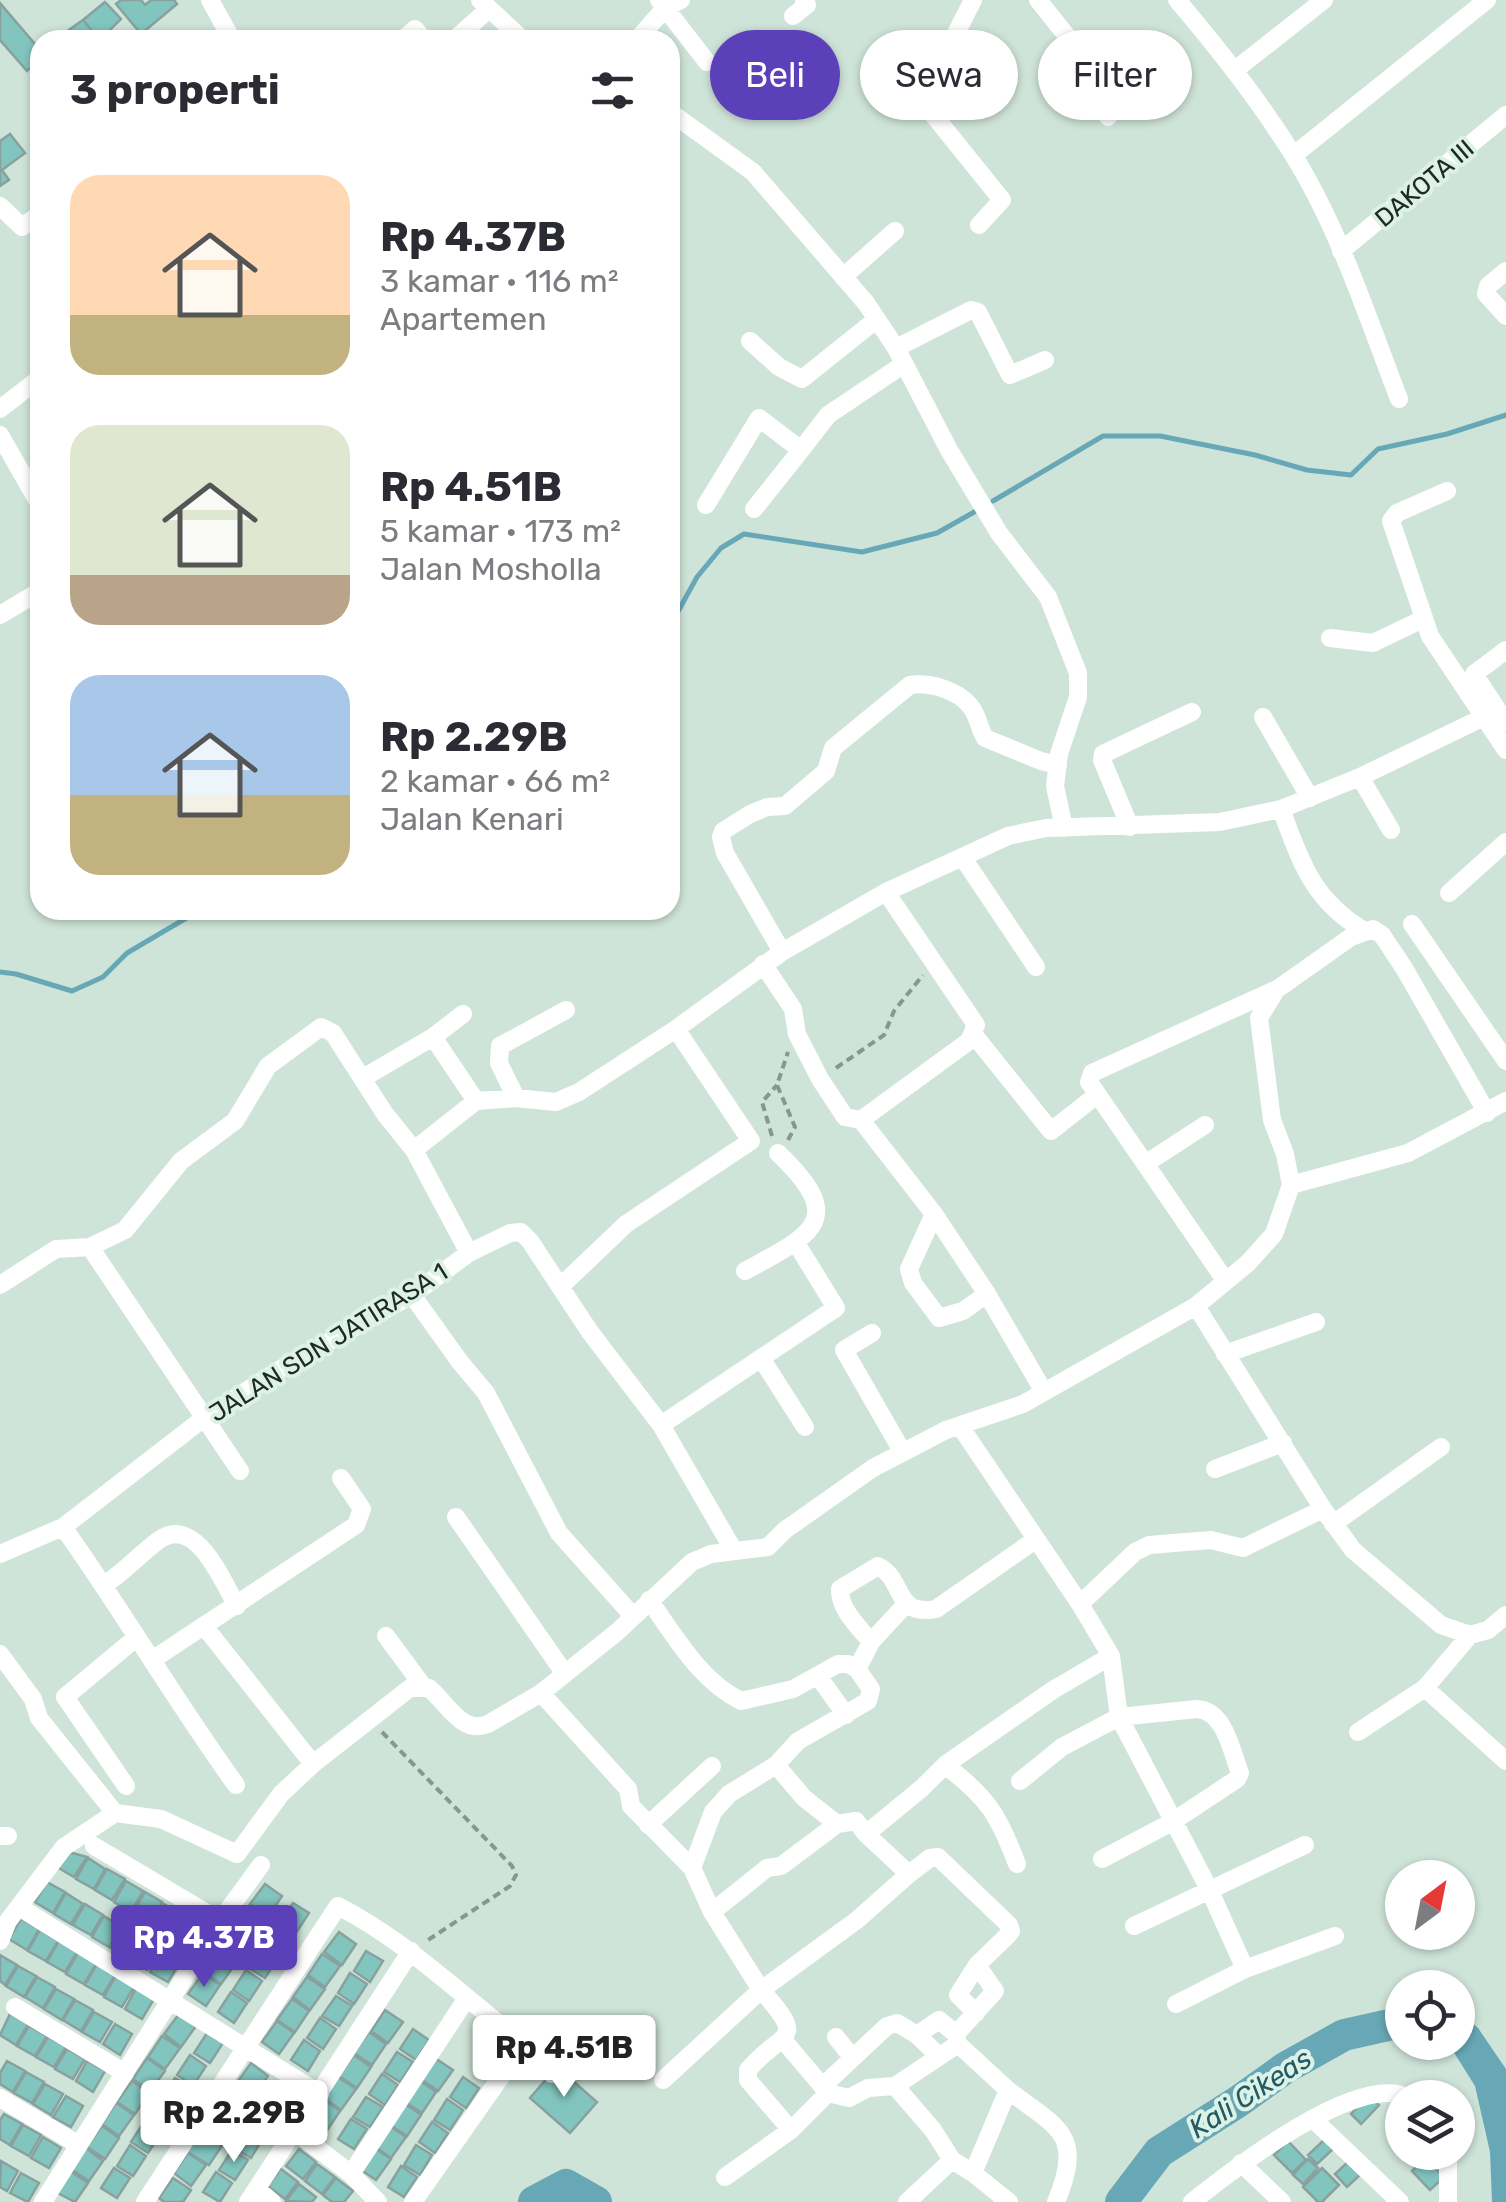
<!DOCTYPE html>
<html lang="id">
<head>
<meta charset="utf-8">
<style>
	:root { --surface:#fff; --page:#f2f2f3; --text:#2b2b33; --muted:#7c7c81; --accent:#5b40b9 }
	body { margin:0; font-family:Rubik,sans-serif; background:var(--page); color:var(--text); height:100vh; display:flex; flex-direction:column; font-size:38px; white-space:nowrap }
	* { box-sizing:border-box; margin:0 }
	p { font-size:32px; color:var(--muted) }
	.icon { flex:none; width:55px; height:55px; fill:none; stroke:currentColor; stroke-width:2; stroke-linecap:round; stroke-linejoin:round }
	.map { position:relative; flex:1; overflow:hidden }
	.details { position:absolute; left:30px; top:30px; width:650px; height:890px; display:flex; flex-direction:column; background:var(--surface); border-radius:30px; box-shadow:0 2px 8px #0004 }
	.details>* { flex:none }
	.banner { position:absolute; left:710px; top:30px; width:645px; height:90px; display:flex; gap:20px }
	.needle { width:65px; rotate:32deg }
	.controls { position:absolute; left:1385px; top:1860px; display:grid; gap:20px }
	.controls a { display:grid; place-items:center; width:90px; height:90px; border-radius:50%; background:var(--surface); box-shadow:0 2px 8px #0004; font-size:50px }
	.price { position:absolute; translate:-50% -85px; padding:0 22px; border-radius:10px; background:#fff; color:#222; font-size:32px; line-height:65px; filter:drop-shadow(0 2px 5px #0008) }
	.price::after { content:''; position:absolute; left:50%; top:60px; width:30px; height:22px; margin-left:-15px; background:inherit; clip-path:polygon(0 0,100% 0,50% 100%) }
	.price.current { background:var(--accent); color:#fff }
	ul { padding:0; list-style:none }
	li { display:flex; align-items:center; gap:30px; height:250px; padding:0 40px }
	li span { display:grid; place-items:center; flex:none; width:280px; height:200px; border-radius:30px; color:#555 }
	li>.icon { margin-inline-start:auto }
	span .icon { width:120px; height:120px; fill:#fffc; stroke-width:1 }
	li b { font-size:42px }
	h2 { display:flex; justify-content:space-between; align-items:center; height:120px; padding:0 40px; font-size:42px }
	.pill { padding:0 35px; border-radius:45px; background:var(--surface); box-shadow:0 2px 8px #0004; font-size:35px; line-height:90px }
	.pill.current { background:var(--accent); color:#fff }
	.map>svg:first-child { display:block }
	.water { fill:#68a8b6 }
	.lines { fill:none; stroke-linecap:round; stroke-linejoin:round }
	.stream { stroke:#68a8b6; stroke-width:5 }
	.river { stroke:#68a8b6; stroke-width:32 }
	.building { fill:#82c5bf; stroke:#88a19e; stroke-width:2.5 }
	.path { stroke:#87968e; stroke-width:4; stroke-dasharray:8 5; stroke-linecap:butt }
	.minor { stroke:#fff; stroke-width:18 }
	.labels { text-anchor:middle; stroke-width:8; stroke-linejoin:round; paint-order:stroke }
	.street-label { font-size:25px; fill:#212925; stroke:#dcf2e6 }
	.water-label { font-size:28px; font-style:italic; fill:#245a65; stroke:#dcf2e6 }
</style>
</head>
<body>
<div class="map">
<svg width="1506" height="2202" viewBox="0 0 1506 2202">
	<rect width="100%" height="100%" fill="#cfe4d9"/>
	<path class="water" d="M1458,2010L1478,2028L1506,2069V2202H1492L1490,2152L1475,2086L1448,2043L1458,2042Z"/>
	<g class="lines">
		<path class="stream" d="M993,501L1103,436H1160L1255,455L1307,470L1351,475L1378,449L1447,434L1506,415
			M670,626L697,577L721,548L744,534L862,552L937,533L976,511
			M0,972L16,974L72,991L103,977L127,953L200,910"/>
		<path class="river" d="M534,2202L566,2185L596,2202
			M1121,2202L1159,2152L1239,2101L1285,2068L1344,2035L1402,2022"/>
	</g>
	<path class="building" d="M121,0H141L145,5L151,0H174L177,4L141,34L116,4Z
		M105,2L121,19L100,40L83,20Z
		M0,3L40,50V59L27,71L0,40Z
		M83,20L100,40H62L59,37Z
		M10,134L25,153L2,170L9,180L0,186V141Z
		M69,1852L87,1857L74,1877L57,1867Z
		M88,1858L105,1869L94,1889L76,1879Z
		M107,1869L125,1879L112,1900L95,1890Z
		M126,1881L143,1891L131,1912L114,1902Z
		M47,1882L65,1892L53,1913L35,1902Z
		M265,1884L282,1896L268,1917L250,1904Z
		M145,1892L162,1902L150,1923L133,1913Z
		M66,1893L83,1904L71,1924L54,1914Z
		M293,1903L309,1913L296,1933L280,1923Z
		M85,1904L103,1915L91,1935L73,1925Z
		M164,1904L181,1914L169,1935L152,1924Z
		M249,1906L266,1918L252,1939L234,1927Z
		M104,1916L121,1927L109,1947L92,1937Z
		M184,1916L202,1927L190,1947L172,1937Z
		M21,1919L39,1929L27,1950L9,1939Z
		M277,1925L293,1936L280,1956L264,1945Z
		M123,1928L140,1938L129,1958L111,1948Z
		M234,1929L251,1941L237,1962L219,1949Z
		M40,1930L58,1941L46,1961L28,1951Z
		M339,1932L356,1944L342,1965L324,1952Z
		M142,1939L159,1949L147,1970L130,1960Z
		M59,1941L77,1952L65,1972L47,1962Z
		M262,1948L278,1958L265,1978L249,1968Z
		M218,1951L236,1963L221,1984L204,1972Z
		M366,1951L383,1961L370,1982L354,1971Z
		M162,1952L180,1962L168,1982L150,1972Z
		M78,1953L96,1964L84,1984L66,1974Z
		M322,1954L340,1966L325,1987L308,1975Z
		M0,1955L17,1965L5,1985L0,1981Z
		M97,1964L115,1975L103,1995L85,1985Z
		M18,1966L36,1976L24,1997L6,1986Z
		M246,1970L262,1981L249,2001L233,1990Z
		M203,1973L220,1985L206,2006L188,1994Z
		M350,1973L367,1984L354,2004L338,1993Z
		M116,1976L134,1987L122,2007L104,1997Z
		M37,1977L55,1987L43,2008L25,1997Z
		M307,1977L325,1989L310,2010L293,1997Z
		M136,1988L154,1999L142,2019L125,2009Z
		M56,1989L74,1999L62,2020L44,2009Z
		M231,1992L247,2003L234,2023L218,2012Z
		M336,1996L352,2006L339,2026L322,2016Z
		M292,1999L309,2011L295,2032L277,2020Z
		M75,2000L93,2010L81,2031L63,2020Z
		M385,2010L403,2022L388,2043L371,2031Z
		M94,2012L112,2022L100,2042L82,2032Z
		M10,2014L28,2024L16,2045L0,2035Z
		M179,2014L196,2026L181,2047L164,2034Z
		M320,2018L336,2029L323,2049L307,2038Z
		M277,2021L294,2033L279,2054L262,2042Z
		M115,2024L132,2034L120,2055L103,2044Z
		M29,2026L47,2036L35,2056L17,2046Z
		M413,2029L429,2040L416,2060L400,2049Z
		M369,2032L386,2044L372,2065L354,2053Z
		M207,2033L223,2043L210,2063L194,2053Z
		M162,2036L180,2048L165,2069L148,2057Z
		M48,2037L66,2047L54,2067L36,2057Z
		M304,2040L320,2051L308,2071L291,2060Z
		M67,2049L85,2059L73,2079L55,2069Z
		M397,2052L413,2062L400,2082L384,2072Z
		M190,2055L206,2066L193,2086L177,2075Z
		M354,2055L371,2067L357,2088L339,2076Z
		M147,2058L165,2071L150,2091L133,2079Z
		M435,2058L453,2070L438,2091L421,2079Z
		M7,2061L25,2071L13,2092L0,2084V2073Z
		M87,2061L105,2071L93,2092L76,2081Z
		M251,2063L268,2076L253,2096L236,2084Z
		M557,2067L597,2102L570,2133L530,2098Z
		M26,2072L44,2082L32,2103L14,2093Z
		M382,2074L398,2085L385,2105L369,2094Z
		M338,2077L356,2089L341,2110L324,2098Z
		M463,2077L479,2088L466,2108L450,2097Z
		M175,2078L191,2088L179,2108L162,2098Z
		M419,2080L436,2092L422,2113L404,2101Z
		M132,2081L149,2093L135,2114L117,2102Z
		M278,2083L295,2093L282,2113L266,2103Z
		M45,2084L63,2094L51,2115L33,2104Z
		M234,2085L252,2098L237,2118L220,2106Z
		M66,2096L83,2106L71,2127L53,2117Z
		M1368,2096L1379,2105L1361,2124L1351,2114Z
		M366,2097L383,2107L370,2127L353,2117Z
		M323,2099L340,2111L326,2132L308,2120Z
		M447,2099L463,2110L450,2130L434,2120Z
		M160,2100L176,2111L163,2131L147,2120Z
		M116,2103L134,2115L119,2136L102,2124Z
		M404,2103L421,2115L407,2136L389,2124Z
		M262,2105L278,2115L265,2135L249,2125Z
		M219,2108L237,2120L222,2141L205,2129Z
		M4,2114L22,2124L10,2145L0,2139V2120Z
		M351,2119L367,2129L354,2149L338,2139Z
		M144,2122L161,2133L148,2153L131,2142Z
		M432,2122L448,2133L435,2153L419,2142Z
		M23,2125L41,2135L29,2156L11,2146Z
		M388,2125L406,2137L391,2158L374,2146Z
		M102,2126L119,2138L105,2159L87,2147Z
		M247,2128L263,2138L251,2158L234,2148Z
		M201,2129L223,2144L209,2165L186,2151Z
		M43,2137L61,2148L49,2168L31,2158Z
		M1324,2140L1333,2149L1317,2164L1308,2155Z
		M1288,2141L1306,2160L1292,2173L1274,2155Z
		M130,2145L146,2156L133,2176L117,2166Z
		M416,2145L432,2155L420,2175L404,2165Z
		M373,2147L391,2159L376,2180L358,2168Z
		M86,2148L103,2161L89,2181L71,2169Z
		M299,2149L316,2162L303,2179L286,2166Z
		M232,2150L248,2160L235,2180L219,2170Z
		M188,2153L206,2165L191,2186L174,2173Z
		M1425,2158L1444,2177L1430,2190L1412,2171Z
		M1308,2159L1318,2168L1303,2184L1293,2175Z
		M1,2161L18,2171L7,2191L0,2187Z
		M1349,2161L1361,2174L1347,2187L1335,2174Z
		M317,2164L335,2177L322,2194L305,2181Z
		M401,2166L417,2177L404,2197L388,2187Z
		M114,2168L130,2178L117,2198L101,2188Z
		M1322,2168L1339,2185L1322,2202H1318L1303,2187Z
		M281,2169L298,2182L285,2199L268,2186Z
		M70,2171L88,2183L75,2202L56,2192Z
		M216,2172L232,2183L220,2202L203,2192Z
		M21,2173L39,2183L28,2202L10,2193Z
		M173,2178L191,2190L183,2202H164L159,2198Z
		M336,2178L353,2191L344,2202H332L323,2195Z
		M299,2184L316,2197L312,2202L286,2201Z"/>
	<g class="lines">
		<path class="path" d="M836,1068L884,1035L894,1011L923,975
			M772,1136L762,1102L777,1085
			M788,1140L795,1127L777,1085L788,1052
			M382,1732L512,1866L516,1875L510,1886L425,1942"/>
		<path class="minor" d="M210,0L232,40
			M480,0L523,40
			M659,0L707,62
			M973,0L942,61L926,80L923,102L1002,200L979,225
			M1038,0L1082,55L1108,117
			M1177,0C1218,48 1258,99 1292,153C1339,228 1367,316 1399,399
			M793,16L807,5L804,0
			M402,40L415,29L424,40
			M454,40L489,9
			M637,40L665,8L681,0
			M1235,70L1324,0
			M670,112L753,172L866,303L896,348L949,450L999,533L1048,597L1078,673V697L1059,754L1055,786L1064,828
			M1294,155L1487,0
			M0,206L22,227L40,214
			M1341,251L1506,115
			M1506,271L1488,286L1486,294L1506,316
			M843,277L895,231
			M750,341L779,367L802,379L877,319
			M896,348L971,310L978,312L1010,375L1045,360
			M0,409L40,378
			M0,435L40,505
			M1447,491L1397,513L1391,521L1430,636L1506,750
			M706,505L759,418L801,450L828,415L904,364
			M754,509L801,450
			M0,615L40,591
			M1330,638L1373,643L1423,619
			M1506,650L1474,674L1506,723
			M1263,717L1310,798
			M1360,777L1391,830
			M1281,809C1301,862 1312,899 1363,930
			M1130,827L1102,760L1103,754L1192,712
			M963,858L1036,967
			M1449,893L1506,842
			M1412,924L1506,1061
			M782,952L725,853L721,837L723,831L750,814L767,807L785,806L826,771L833,748L910,685C930,682 958,690 971,707C978,716 979,728 985,738L1041,761L1058,765
			M763,964L793,1009L797,1034L820,1079L845,1117L861,1120L934,1214L987,1294L963,1311L939,1318L913,1283L909,1269L934,1214
			M974,1035L1051,1131L1097,1095
			M433,1037L476,1101
			M363,1078L433,1037L463,1014
			M516,1098L499,1063L500,1046L566,1010
			M861,1120L969,1041L976,1025L886,892
			M1145,1164L1205,1125
			M1291,1185L1408,1153L1506,1101
			M90,1247L125,1230L181,1161L235,1121L268,1066L321,1027L333,1033L385,1114L414,1150
			M469,1253L510,1233L521,1232L530,1241L590,1332L661,1425L734,1551
			M745,1271C813,1234 848,1220 778,1153
			M1225,1280L1089,1082L1092,1073L1275,990
			M0,1285L56,1249L90,1247L240,1471
			M561,1286L626,1224L751,1141L676,1029
			M987,1294L1044,1392
			M412,1295L460,1362L486,1393L559,1533L633,1616
			M1196,1306L1323,1509L1353,1550L1441,1625L1470,1635L1488,1630L1506,1615
			M872,1333L844,1350L902,1451
			M1225,1354L1316,1322
			M761,1358L805,1427
			M661,1425L836,1308L796,1243
			M960,1426L1080,1604L1111,1656L1119,1717L1209,1889L1245,1969L1176,2004
			M1215,1469L1283,1443
			M456,1517L565,1674
			M1333,1524L1441,1447
			M63,1527C123,1611 175,1701 236,1785
			M0,1554L63,1527L204,1418L287,1365L412,1295L469,1253L414,1150L476,1101L516,1098L556,1102L579,1092L676,1029L782,952L886,892L1008,836L1046,828L1220,822L1281,809L1360,777L1484,717
			M104,1585C124,1572 140,1554 159,1540C196,1514 222,1581 237,1606
			M649,1600C676,1637 699,1680 741,1701L793,1689L838,1664H848L857,1669L871,1642C859,1627 839,1609 840,1589L878,1566C905,1579 893,1617 936,1609L1035,1540
			M1080,1604L1135,1552L1149,1545L1211,1540L1243,1548L1323,1509
			M204,1626L313,1764
			M386,1636L423,1686
			M871,1642L906,1604
			M0,1654L33,1699L39,1718L115,1813
			M152,1660L356,1525L362,1509L341,1478
			M818,1676L846,1715
			M1425,1688L1506,1761
			M541,1693L628,1789L631,1806L692,1868
			M1358,1732L1425,1688L1470,1635
			M776,1765L804,1798L837,1824L856,1821L866,1834
			M945,1765C988,1798 998,1814 1017,1864
			M1020,1781L1062,1747L1119,1717L1197,1709C1225,1711 1231,1750 1240,1773L1237,1779L1172,1822L1102,1859
			M126,1786L65,1697L137,1637
			M648,1825L712,1766
			M0,1836H8
			M94,1846L220,1921
			M909,1874L930,1858L938,1857L1009,1925L1011,1931L1008,1935L977,1965L958,1995L976,2013
			M27,1912L320,2094
			M712,1912L767,1868L781,1866L837,1824
			M1134,1926L1305,1845
			M0,1941L8,1921L64,1847L115,1813L161,1819L237,1854L281,1794L313,1764L410,1688H429C447,1703 462,1735 488,1724L541,1693L617,1632L692,1562L711,1554L768,1547L785,1530L873,1468L946,1430L1023,1404L1196,1306L1248,1263L1274,1234L1291,1185L1285,1154L1272,1120L1259,1018L1276,990L1351,937L1373,929L1382,935L1404,968L1487,1113
			M1245,1969L1335,1936
			M15,2007L125,2073
			M956,2034L995,1991L977,1965
			M836,2037L851,2056
			M784,2041L828,2093
			M663,2080L761,1990L712,1912L692,1868L713,1812L729,1794L776,1765L798,1741L868,1701L871,1689L857,1669
			M824,2085L887,2026L897,2023L917,2035L939,2056
			M895,2086L933,2130L952,2160L973,2173L1008,2090L958,2044L956,2034L939,2020L917,2035
			M1008,2090C1057,2128 1085,2133 1056,2202
			M0,2098L79,2145
			M1314,2120L1400,2202
			M791,2130L748,2080V2070C781,2030 810,2044 761,1990L857,1920L909,1874L866,1834L922,1788L945,1765L1053,1690L1111,1656
			M296,2132L351,2174L378,2202
			M1448,2152V2202
			M1241,2163L1282,2202
			M973,2173L1009,2202
			M351,2174L467,1998
			M725,2177L791,2130L828,2093L849,2098L868,2088L895,2086L958,2044
			M257,2189L272,2202
			M43,2202L220,1921L261,1865
			M145,2202L338,1906C386,1931 424,1962 465,1996C496,2021 525,2045 552,2074
			M248,2202L411,1951
			M413,2202L524,2044
			M907,2202L952,2160
			M1192,2202C1231,2171 1359,2070 1409,2098"/>
	</g>
	<g class="labels">
		<g class="street-label">
			<text transform="translate(1424 183) rotate(-40)" y="9">DAKOTA III</text>
			<text transform="translate(328 1342) rotate(-32)" y="9">JALAN SDN JATIRASA 1</text>
		</g>
		<g class="water-label">
			<text transform="translate(1250 2093) rotate(-33)" y="10">Kali Cikeas</text>
		</g>
	</g>
</svg>
<div class="controls">
<a><svg class="needle" viewBox="-14 -14 28 28"><path d="M0-13l5 13h-10z" fill="#e53935"/><path d="M0 13l5-13h-10z" fill="#7c7c81"/></svg></a>
<a><svg class="icon" aria-label="locate" viewBox="0 0 24 24"><circle cx="12" cy="12" r="6"/><path d="M12 2v4M12 18v4M2 12h4M18 12h4"/></svg></a>
<a><svg class="icon" aria-label="layers" viewBox="0 0 24 24"><path d="M12 4l9 5-9 5-9-5zM3 14l9 5 9-5"/></svg></a>
</div>
<b class="price current" style="left:204px;top:1990px">Rp 4.37B</b>
<b class="price" style="left:564px;top:2100px">Rp 4.51B</b>
<b class="price" style="left:234px;top:2165px">Rp 2.29B</b>
<div class="banner">
<a class="pill current">Beli</a>
<a class="pill">Sewa</a>
<a class="pill">Filter</a>
</div>
<section class="details">
<h2>3 properti<svg class="icon" aria-label="filters" viewBox="0 0 24 24"><path d="M4 7h16M4 17h16"/><circle cx="9" cy="7" r="2"/><circle cx="15" cy="17" r="2"/></svg></h2>
<ul>
<li><span style="background:linear-gradient(#ffd9b3 70%,#c2b280 0)"><svg class="icon" aria-label="home" viewBox="0 0 24 24"><path d="M3 11l9-7 9 7M6 9v11h12V9"/></svg></span><div><b>Rp 4.37B</b><p>3 kamar · 116 m²</p><p>Apartemen</p></div></li>
<li><span style="background:linear-gradient(#dfe7d0 75%,#b9a48a 0)"><svg class="icon" aria-label="home" viewBox="0 0 24 24"><path d="M3 11l9-7 9 7M6 9v11h12V9"/></svg></span><div><b>Rp 4.51B</b><p>5 kamar · 173 m²</p><p>Jalan Mosholla</p></div></li>
<li><span style="background:linear-gradient(#a9c7e8 60%,#c2b280 0)"><svg class="icon" aria-label="home" viewBox="0 0 24 24"><path d="M3 11l9-7 9 7M6 9v11h12V9"/></svg></span><div><b>Rp 2.29B</b><p>2 kamar · 66 m²</p><p>Jalan Kenari</p></div></li>
</ul>
</section>
</div>
</body>
</html>
